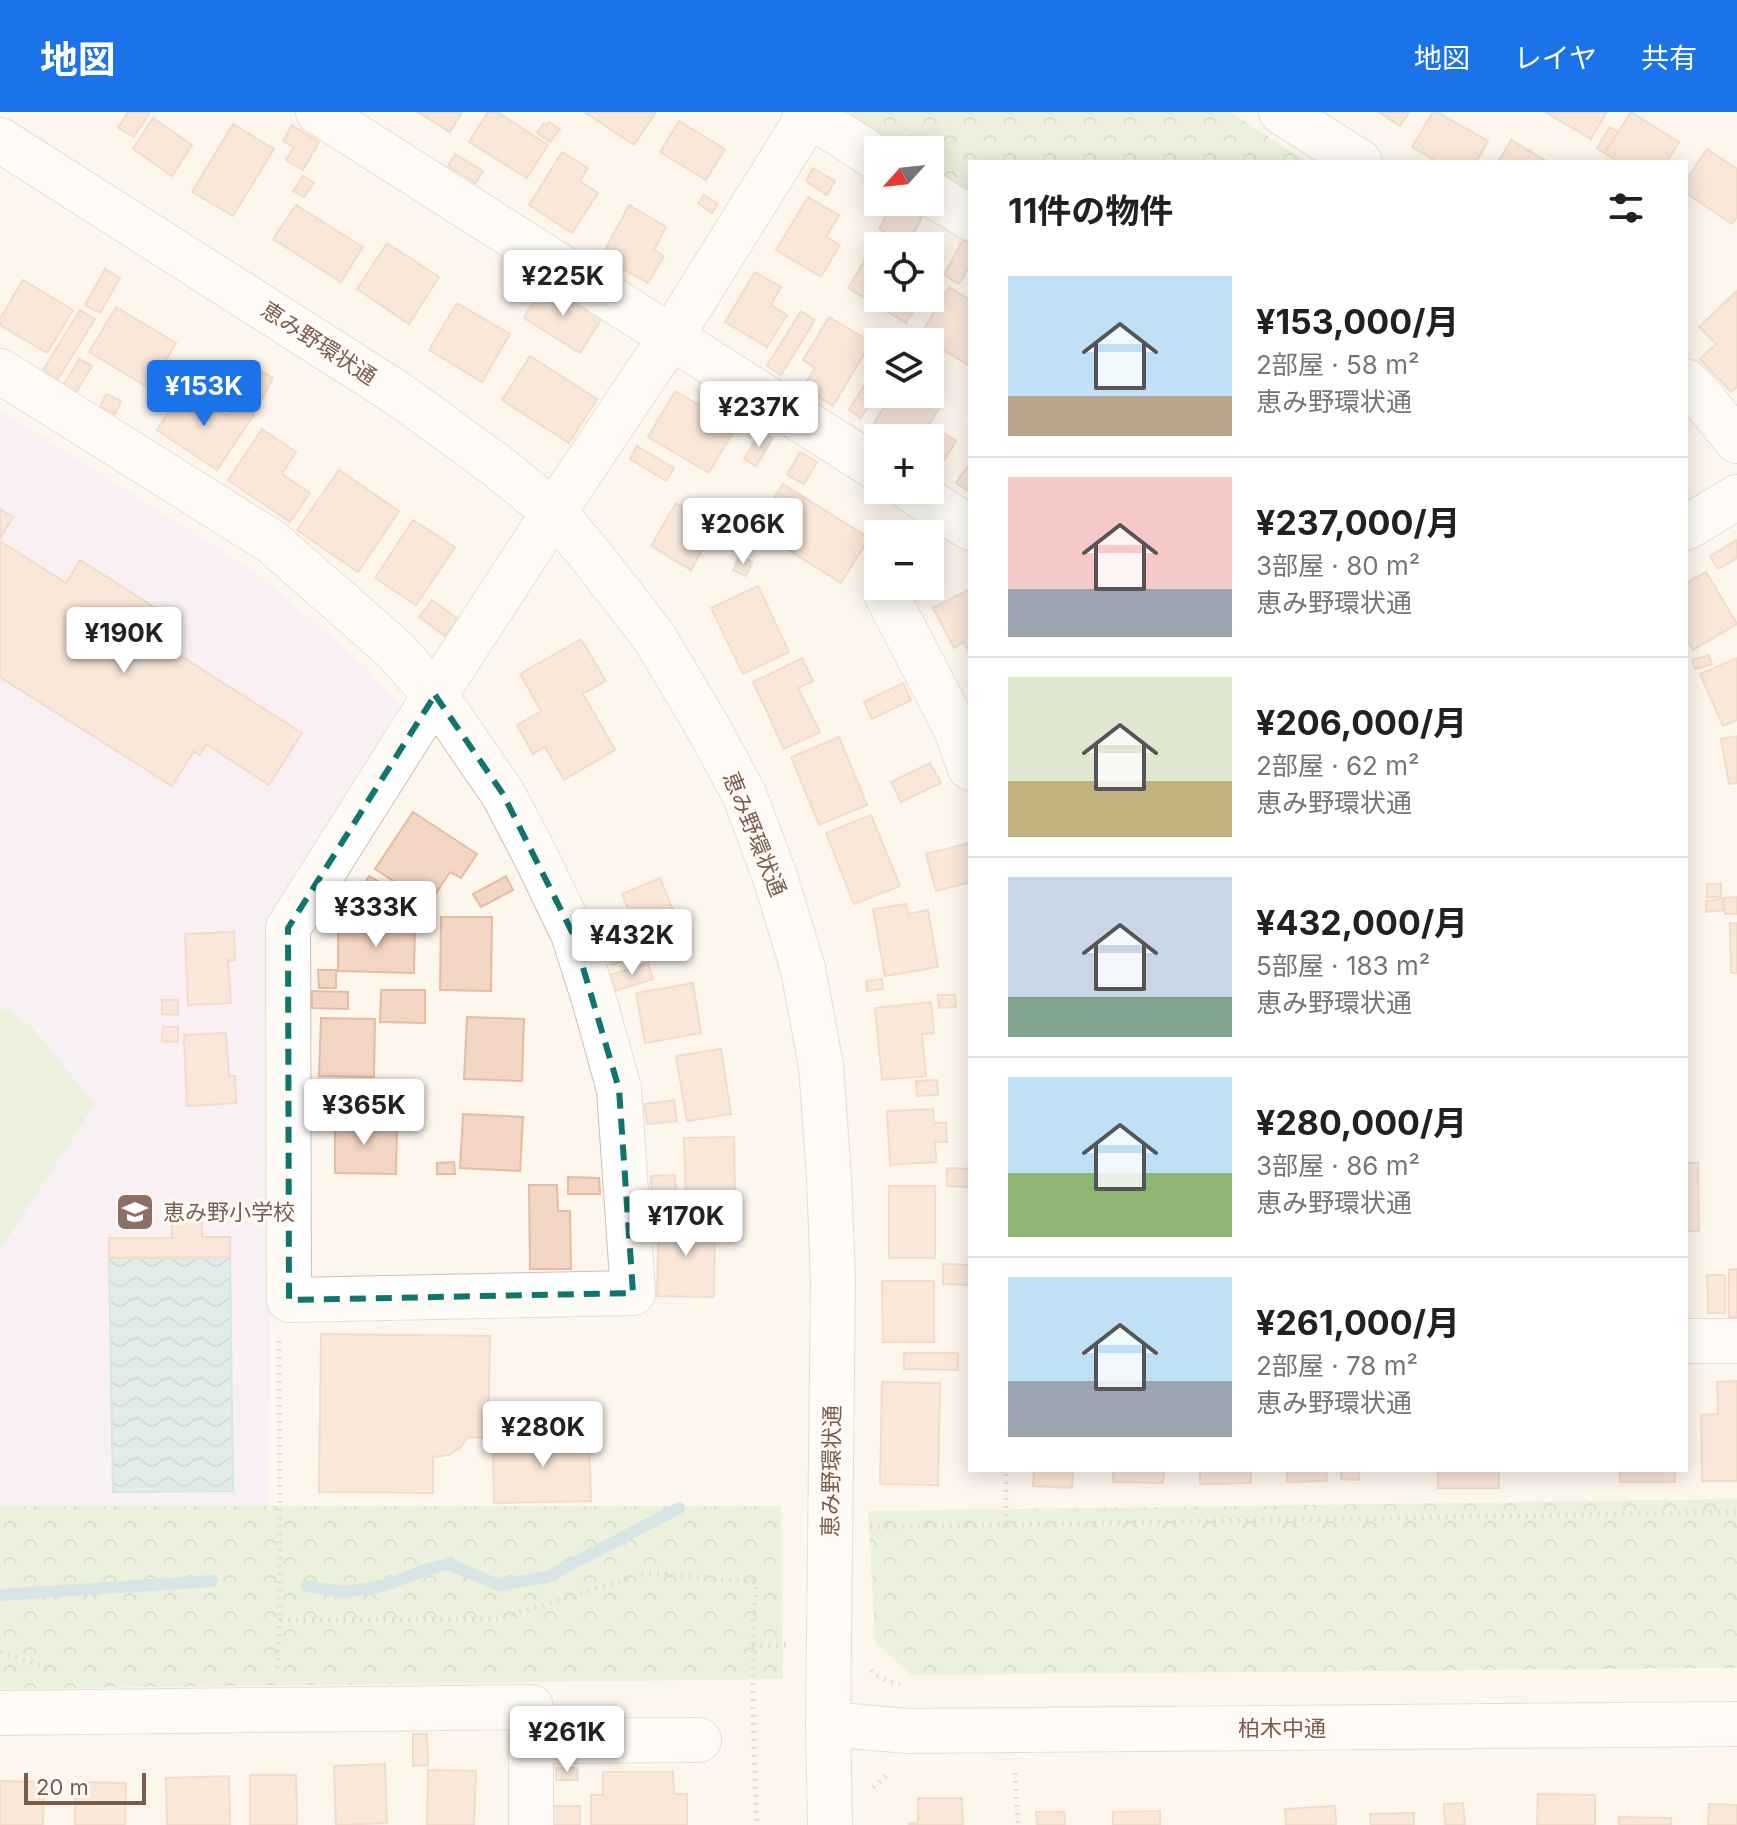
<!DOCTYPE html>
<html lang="ja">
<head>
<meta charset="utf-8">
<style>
	:root { --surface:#fff; --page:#f6f6f6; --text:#202124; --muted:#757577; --line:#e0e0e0; --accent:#1a73e8 }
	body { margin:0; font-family:Inter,"Noto Sans JP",sans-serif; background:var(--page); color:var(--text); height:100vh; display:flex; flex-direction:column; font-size:30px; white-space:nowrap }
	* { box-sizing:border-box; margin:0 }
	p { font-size:26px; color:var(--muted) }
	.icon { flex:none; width:44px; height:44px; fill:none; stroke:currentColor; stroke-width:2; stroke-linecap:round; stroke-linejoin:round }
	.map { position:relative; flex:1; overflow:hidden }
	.details { position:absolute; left:968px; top:48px; width:720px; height:1312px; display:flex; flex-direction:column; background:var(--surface); border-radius:0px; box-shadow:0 4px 20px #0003 }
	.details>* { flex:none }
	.needle { width:52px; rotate:243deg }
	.fabs { position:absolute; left:864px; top:24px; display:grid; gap:16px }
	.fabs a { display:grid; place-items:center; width:80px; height:80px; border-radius:0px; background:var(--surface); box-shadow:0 4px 20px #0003; font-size:40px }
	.scale { position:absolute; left:24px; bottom:20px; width:122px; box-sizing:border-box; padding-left:8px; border:4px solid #7a5c4d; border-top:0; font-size:22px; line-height:28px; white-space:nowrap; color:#7a5c4d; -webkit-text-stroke:6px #fffaf3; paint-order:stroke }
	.price { position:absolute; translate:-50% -68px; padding:0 18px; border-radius:8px; background:#fff; color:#222; font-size:26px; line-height:52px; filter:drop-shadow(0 2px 4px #0008) }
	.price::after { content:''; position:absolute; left:50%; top:48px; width:24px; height:18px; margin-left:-12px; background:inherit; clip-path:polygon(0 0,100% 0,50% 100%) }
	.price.active { background:var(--accent); color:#fff }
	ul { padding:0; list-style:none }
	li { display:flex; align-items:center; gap:24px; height:200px; padding:0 40px }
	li+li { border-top:2px solid var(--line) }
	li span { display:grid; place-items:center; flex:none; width:224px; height:160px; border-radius:0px; color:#555 }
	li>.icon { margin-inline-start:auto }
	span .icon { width:96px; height:96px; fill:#fffc; stroke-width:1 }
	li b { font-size:34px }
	h2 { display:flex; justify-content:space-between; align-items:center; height:96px; padding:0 40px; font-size:34px }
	header { display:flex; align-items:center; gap:48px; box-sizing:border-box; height:112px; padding:0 40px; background:var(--accent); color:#fff }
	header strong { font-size:38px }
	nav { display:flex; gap:44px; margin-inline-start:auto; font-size:28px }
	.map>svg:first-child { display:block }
	.education { fill:#f3e8fa }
	.grass { fill:#d8ecc9 }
	.park { fill:url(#park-crowns) }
	.water { fill:url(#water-waves); stroke:#a5d3da; stroke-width:2 }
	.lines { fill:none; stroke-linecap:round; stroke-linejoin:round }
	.stream { stroke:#a5d3da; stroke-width:12 }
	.building { fill:#f3d5c3; stroke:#e6bba3; stroke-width:2 }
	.minor-casing { stroke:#d1beb0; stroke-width:46 }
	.path { stroke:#d9b8a5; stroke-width:5; stroke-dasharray:2 6; stroke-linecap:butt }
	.minor { stroke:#fff; stroke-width:44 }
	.marked { fill:none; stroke:#0f766e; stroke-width:6; stroke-dasharray:16 10; stroke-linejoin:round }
	.labels { text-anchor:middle; stroke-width:6; stroke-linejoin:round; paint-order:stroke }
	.street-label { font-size:22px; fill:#7a5c4d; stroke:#fffaf3 }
	.education-label { font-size:22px; fill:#785e54; stroke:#fffaf3; text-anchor:start }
</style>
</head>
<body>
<header>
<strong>地図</strong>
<nav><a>地図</a><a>レイヤ</a><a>共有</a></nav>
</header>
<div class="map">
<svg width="1737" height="1713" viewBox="0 0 1737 1713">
	<defs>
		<pattern id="park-crowns" width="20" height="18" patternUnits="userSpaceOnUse" patternTransform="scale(2)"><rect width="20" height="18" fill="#d8ecc9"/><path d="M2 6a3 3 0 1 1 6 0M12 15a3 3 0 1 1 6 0" fill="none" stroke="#b4c2a5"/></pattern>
		<pattern id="water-waves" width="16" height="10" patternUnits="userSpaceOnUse" patternTransform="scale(2)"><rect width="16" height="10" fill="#bfe3e8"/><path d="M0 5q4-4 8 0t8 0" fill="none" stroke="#a0bbbe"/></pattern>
	</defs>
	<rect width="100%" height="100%" fill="#fdf6ec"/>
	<path class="education" d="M0,298L255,460L365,554L405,600L272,806L269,1395L0,1394Z"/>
	<path class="grass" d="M0,894L31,914L95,992L0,1138Z"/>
	<path class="park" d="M852,0H1231L1307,50H970V80L930,55V38H904L852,5Z
		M1737,1387V1556L911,1563L875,1530L868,1399Z
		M0,1394H781L783,1567L0,1577Z"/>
	<path class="water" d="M230,1145L233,1379L113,1380L109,1146Z"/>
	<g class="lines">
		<path class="stream" d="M307,1474L344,1480L383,1474L425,1458L449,1452L498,1473L547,1465L679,1396
			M0,1483L212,1469"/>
	</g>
	<path class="building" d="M128,0H150L134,25L118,16Z
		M418,0H462L450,20Z
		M488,0H497L548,33L527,66L469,30Z
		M587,0H656L634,33L586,1Z
		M1379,0H1409L1400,14Z
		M1433,0H1437L1488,29L1476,50H1438L1412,35Z
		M1545,0H1607L1591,27Z
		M1631,0L1679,30L1667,50H1618L1605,41Z
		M153,6L192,33L172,64L133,37Z
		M679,9L725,37L706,68L660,40Z
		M549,10L560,17L550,30L537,21L544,11L547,13Z
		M233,12L274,37L233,104L192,80Z
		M292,13L319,30L303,58L286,48L294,35L283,29Z
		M1610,15L1618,20L1604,41L1597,36Z
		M1511,28L1548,50H1498Z
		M1707,37L1737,57V105L1732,112L1686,81V68Z
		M562,40L588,56L580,69L598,81L572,121L529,93Z
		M455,42L483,59L476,71L448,54Z
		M813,56L835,69L827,83L806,69Z
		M303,64L314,71L304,85L293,79Z
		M704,83L718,92L712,101L698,91Z
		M808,85L839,103L826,125L840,133L821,165L776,138Z
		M893,90L922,105L909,132L879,117Z
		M296,93L363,135L341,170L273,127Z
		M629,93L666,115L654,138L664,144L648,171L601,145Z
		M963,128L970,132V153L959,172L944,163Z
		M387,131L439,165L409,212L357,177Z
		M868,143L878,149V186H921L906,211L848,176Z
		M105,157L120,166L100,201L85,193Z
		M755,160L781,175L771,193L787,203L767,235L725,210Z
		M23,168L73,198L47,241L0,213V207Z
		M545,171L602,206L580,241L524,206Z
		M949,175L970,188V254L920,224Z
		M1737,179V275L1731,280L1700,247L1716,232L1699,215Z
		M457,191L510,222L482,270L429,238Z
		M116,195L176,231L149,276L89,240Z
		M80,198L95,207L58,267L43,258Z
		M801,199L815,208L781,263L767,254Z
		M829,205L871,230L833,294L803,275L815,256L803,248Z
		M530,244L597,287L569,331L502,288Z
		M79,247L92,254L75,282L63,274Z
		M262,260L273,266L258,294L247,288Z
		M865,272L877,279L861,306L849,298Z
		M184,276L227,304L237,290L254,302L217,358L157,318Z
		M675,279L736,315L709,361L648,325Z
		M106,282L121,289L115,302L100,295Z
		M892,282H925L923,285L940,295L920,326H889L872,315Z
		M262,317L296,340L282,362L310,381L290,410L228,368Z
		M762,319L773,326L756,354L744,347Z
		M942,320L956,329L940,355L930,349V342Z
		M637,334L674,356L666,369L630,347Z
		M800,340L817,350L804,372L787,363Z
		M970,351V380L956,371Z
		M339,358L399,399L358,460L297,418Z
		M783,372L869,426L841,471L755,417Z
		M676,391L716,414L691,458L651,434Z
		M0,397L13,405L0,426Z
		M413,408L455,435L416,493L375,466Z
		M1737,428V446L1718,457L1710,444Z
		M0,429L66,471L80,448L154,495L140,518L302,621L269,673L206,632L200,643L194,639L172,674L0,565Z
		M740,443L752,450L746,464L733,458Z
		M1706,460L1737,512L1693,538L1686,526V471Z
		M758,474L789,540L743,562L711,496Z
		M970,477V541L964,530L954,536L933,496Z
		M432,488L458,507L445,524L419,505Z
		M581,527L606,569L583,582L615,638L564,668L545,635L533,642L517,613L541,599L520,562Z
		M1709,543L1712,552L1695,557L1692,548Z
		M802,546L813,569L798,576L820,620L784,637L753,570Z
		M1737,546V608L1723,614L1700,562Z
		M903,571L911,588L872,607L864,590Z
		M1737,624V671L1729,672L1721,627Z
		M839,625L867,693L819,713L791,645Z
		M930,651L941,671L901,690L891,670Z
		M413,700L477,742L461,766L450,760L429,792L375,757Z
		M871,703L900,774L854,792L826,721Z
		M970,731V770L936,779L926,742Z
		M369,764L397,780L389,794L361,778Z
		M506,764L513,778L481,795L473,782Z
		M660,766L685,828L647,842L622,782Z
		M1707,772H1721V785H1707Z
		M1737,785V802H1725L1724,786Z
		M1722,787L1723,798L1706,800V789Z
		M906,792L908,802L928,798L938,855L885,864L873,797Z
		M441,805H492L491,879L440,878Z
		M621,809L636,842L613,853L597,820Z
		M1730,811H1737V861H1731Z
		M338,813L415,815L414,861L338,859Z
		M234,820L235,848H228L231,891L188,893L185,822Z
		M648,851L653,867L615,879L610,863Z
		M318,858H336V876H319Z
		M882,867L883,877L867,879L866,869Z
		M693,871L701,921L645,931L636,881Z
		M381,878H425V911L380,910Z
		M312,879L348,880V897L312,896Z
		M938,883H955L956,895L939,896Z
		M162,888H178V903L162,902Z
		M931,890L934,921L922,922L926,964L882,968L875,896Z
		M467,905L524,907L522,969L464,967Z
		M321,906L375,907L374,965L319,964Z
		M163,915H178V930L162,929Z
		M226,921L229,964H235L236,991L187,994L184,923Z
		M721,937L731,1002L687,1009L676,944Z
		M937,968L938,983L917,984L916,969Z
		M674,988L677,1009L647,1012L644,992Z
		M933,997L934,1011H946L947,1030H935L936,1050L890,1053L887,999Z
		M463,1002L523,1005L520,1059L460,1056Z
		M335,1005H371L370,1015H397L396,1062L335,1061Z
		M734,1025L735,1087L686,1088L684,1026Z
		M454,1050L455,1062H437V1051Z
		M1686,1051H1698L1699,1119H1686Z
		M947,1056L970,1057V1075L947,1074Z
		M675,1063L676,1082L652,1083L651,1064Z
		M568,1065L599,1066L600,1082H568Z
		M529,1073H557L558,1099H570L571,1157H530Z
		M889,1074H935V1146H889Z
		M659,1106L715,1107L714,1185L657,1184Z
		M172,1108H202V1125H230V1145L109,1146V1126H172Z
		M943,1152L970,1153V1173L943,1172Z
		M1737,1157V1205H1729V1158Z
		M1707,1163H1725V1201H1708Z
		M882,1169H934V1230H883Z
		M321,1222L490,1224L488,1326L468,1325L460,1336L448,1343L433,1345V1381L319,1380Z
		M904,1241H958V1258L904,1257Z
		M1737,1269V1369H1702L1701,1303L1718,1302L1717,1270Z
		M882,1270L940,1271L938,1373L880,1372Z
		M589,1321L591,1389L494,1391L493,1344L512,1324Z
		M1034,1358H1073L1072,1376L1033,1374Z
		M1113,1358H1164L1163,1371L1113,1370Z
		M1200,1358H1251V1371L1200,1372Z
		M1287,1358H1326L1327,1369L1287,1370Z
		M1341,1358H1359V1368L1341,1367Z
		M1438,1358H1499V1376H1438Z
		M1620,1358H1675V1370H1620Z
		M413,1622H427L428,1653L413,1654Z
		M385,1652L387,1711L336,1713L334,1654Z
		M556,1656H577L578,1668H556Z
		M428,1658L476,1659L474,1713H427Z
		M603,1660H673L674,1682H687V1713H591V1683H603Z
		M250,1663H296L297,1713H250Z
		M229,1664L230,1713H167L166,1666Z
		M0,1669L44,1670L43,1713H0Z
		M75,1670L126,1671L125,1713H75Z
		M1538,1682L1595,1683V1713H1537Z
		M918,1686H962L963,1713H909V1711H918Z
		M1463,1691L1465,1713H1445L1444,1692Z
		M1709,1692L1737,1693V1713H1708Z
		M552,1694H580V1713H552Z
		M1335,1694L1336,1713H1286L1285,1697Z
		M1160,1699V1713H1113V1700Z
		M1036,1700H1064L1065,1713H1037Z
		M1414,1701V1713H1371L1370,1702Z
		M1619,1705L1671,1706V1713H1619Z"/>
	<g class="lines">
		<defs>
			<path id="minor" d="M318,0L878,357
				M805,0L878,47
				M1281,0L1360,50
				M0,28L397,281L496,353L554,400L592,445L654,525L706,612L744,682L775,765L803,857L821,954L829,1065L833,1169L828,1612L830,1713
				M930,81L970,106
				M0,259L272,430L394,537L435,583L503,682L536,745L573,822L593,884L619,977L633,1181L289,1188L288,816L435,583L554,400L671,225L811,0
				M1686,269L1697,280L1737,329
				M911,378L970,416
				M1686,416L1737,385
				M893,474L887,484L956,617L970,656
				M1686,1229H1737
				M0,1601L531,1595V1713
				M828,1612L908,1619L1737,1612
				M531,1629L699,1628"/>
		</defs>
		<use href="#minor" class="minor-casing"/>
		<path class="path" d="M279,1229L280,1508
			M1006,1412V1358
			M870,1415L1737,1400
			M752,1534L789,1533
			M0,1540L48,1556
			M277,1556L280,1508L497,1507L649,1461L756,1470C751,1551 753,1631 757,1713
			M871,1558L875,1563L900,1573
			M1015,1661L1018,1713
			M873,1676L889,1660"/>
		<use href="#minor" class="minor"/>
	</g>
	<path d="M0 0H1737V1713H0ZM435,583L503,682L573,822L619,977L633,1181L289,1188L288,816Z" fill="#fdf6ec" fill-opacity=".55" fill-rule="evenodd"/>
	<path class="marked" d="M435,583L503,682L573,822L619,977L633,1181L289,1188L288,816Z"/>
	<defs>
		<symbol id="school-square" viewBox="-11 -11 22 22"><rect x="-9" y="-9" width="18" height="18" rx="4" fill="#8d6e63" stroke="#fffaf3"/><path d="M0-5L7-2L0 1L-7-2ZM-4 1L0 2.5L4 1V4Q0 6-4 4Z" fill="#fff"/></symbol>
	</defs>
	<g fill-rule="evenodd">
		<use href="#school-square" x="113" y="1078" width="44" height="44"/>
	</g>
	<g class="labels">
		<g class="street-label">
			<text transform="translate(319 231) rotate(33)" y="8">恵み野環状通</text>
			<text transform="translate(755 722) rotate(68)" y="8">恵み野環状通</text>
			<text transform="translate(831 1359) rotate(-89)" y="8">恵み野環状通</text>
			<text x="1282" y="1624">柏木中通</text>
		</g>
		<g class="education-label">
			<text x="163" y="1108">恵み野小学校</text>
		</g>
	</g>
</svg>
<div class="fabs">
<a><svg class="needle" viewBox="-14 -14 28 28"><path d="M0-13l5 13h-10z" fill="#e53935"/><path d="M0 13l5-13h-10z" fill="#757577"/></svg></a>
<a><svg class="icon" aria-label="locate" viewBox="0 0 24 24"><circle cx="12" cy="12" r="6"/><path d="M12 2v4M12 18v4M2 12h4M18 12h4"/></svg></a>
<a><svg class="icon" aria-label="layers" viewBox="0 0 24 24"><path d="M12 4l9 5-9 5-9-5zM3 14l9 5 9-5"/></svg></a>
<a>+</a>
<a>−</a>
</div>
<div class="scale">20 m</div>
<b class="price" style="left:563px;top:206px">¥225K</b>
<b class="price active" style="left:204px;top:316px">¥153K</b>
<b class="price" style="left:759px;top:337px">¥237K</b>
<b class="price" style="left:743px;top:454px">¥206K</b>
<b class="price" style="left:124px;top:563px">¥190K</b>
<b class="price" style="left:376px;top:837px">¥333K</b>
<b class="price" style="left:632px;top:865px">¥432K</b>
<b class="price" style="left:364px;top:1035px">¥365K</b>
<b class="price" style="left:686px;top:1146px">¥170K</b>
<b class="price" style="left:543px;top:1357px">¥280K</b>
<b class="price" style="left:567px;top:1662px">¥261K</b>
<section class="details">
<h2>11件の物件<svg class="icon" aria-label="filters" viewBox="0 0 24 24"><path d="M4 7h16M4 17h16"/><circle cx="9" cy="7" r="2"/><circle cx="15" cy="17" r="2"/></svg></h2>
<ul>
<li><span style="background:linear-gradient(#bfe0f5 75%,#b9a48a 0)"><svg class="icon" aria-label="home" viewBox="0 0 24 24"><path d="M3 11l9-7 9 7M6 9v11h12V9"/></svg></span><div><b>¥153,000/月</b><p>2部屋 · 58 m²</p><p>恵み野環状通</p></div></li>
<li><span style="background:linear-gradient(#f6c9c9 70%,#9aa5b1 0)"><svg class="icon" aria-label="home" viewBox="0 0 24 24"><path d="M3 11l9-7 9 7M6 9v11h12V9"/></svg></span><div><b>¥237,000/月</b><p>3部屋 · 80 m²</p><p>恵み野環状通</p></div></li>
<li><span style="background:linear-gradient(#dfe7d0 65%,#c2b280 0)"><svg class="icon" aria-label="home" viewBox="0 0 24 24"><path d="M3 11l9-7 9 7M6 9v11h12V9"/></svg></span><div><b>¥206,000/月</b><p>2部屋 · 62 m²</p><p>恵み野環状通</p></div></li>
<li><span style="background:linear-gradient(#c9d6e8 75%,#7fa58c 0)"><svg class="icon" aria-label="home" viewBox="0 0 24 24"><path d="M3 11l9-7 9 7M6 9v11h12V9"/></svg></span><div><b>¥432,000/月</b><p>5部屋 · 183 m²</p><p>恵み野環状通</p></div></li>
<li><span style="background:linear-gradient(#bfe0f5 60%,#8fb573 0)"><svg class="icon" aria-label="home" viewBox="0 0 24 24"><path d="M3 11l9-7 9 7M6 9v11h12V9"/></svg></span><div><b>¥280,000/月</b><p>3部屋 · 86 m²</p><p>恵み野環状通</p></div></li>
<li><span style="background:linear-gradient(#bfe0f5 65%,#9aa5b1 0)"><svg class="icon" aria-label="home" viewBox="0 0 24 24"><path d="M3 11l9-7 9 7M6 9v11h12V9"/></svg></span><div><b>¥261,000/月</b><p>2部屋 · 78 m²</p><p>恵み野環状通</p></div></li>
</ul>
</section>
</div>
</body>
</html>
